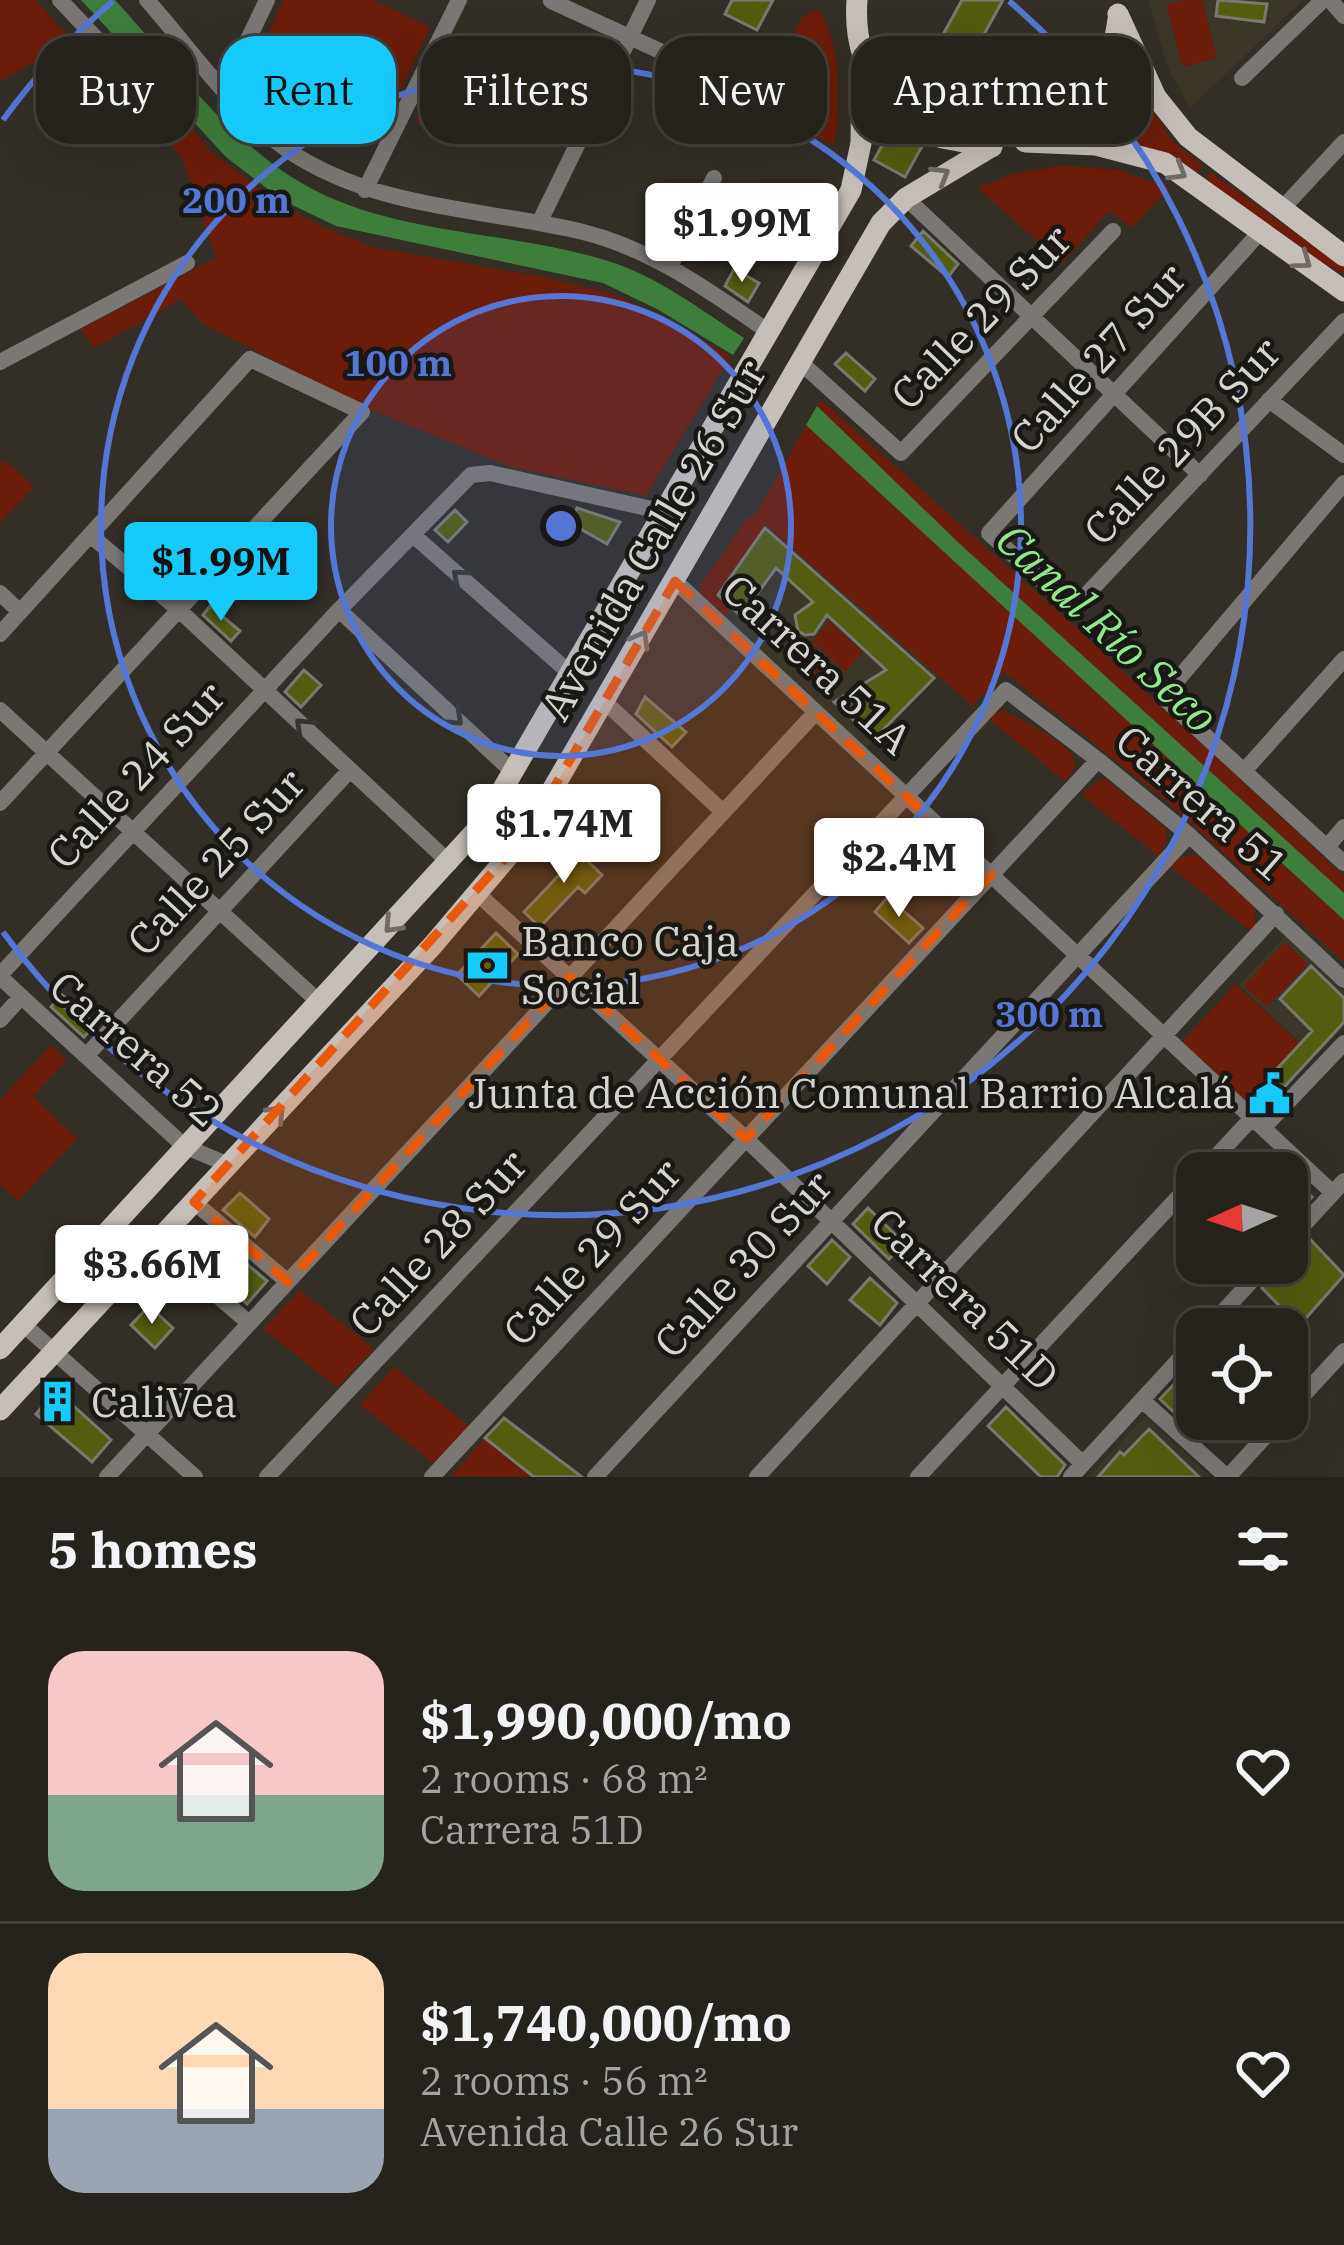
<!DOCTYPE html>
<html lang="en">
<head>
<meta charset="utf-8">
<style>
	:root { --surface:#26231d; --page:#2e2b26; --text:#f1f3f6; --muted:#a4a4a4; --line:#42403b; --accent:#16cafb }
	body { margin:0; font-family:"IBM Plex Serif",serif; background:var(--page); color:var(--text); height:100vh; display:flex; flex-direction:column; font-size:45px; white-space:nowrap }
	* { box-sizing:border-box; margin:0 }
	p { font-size:39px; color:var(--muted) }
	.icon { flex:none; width:66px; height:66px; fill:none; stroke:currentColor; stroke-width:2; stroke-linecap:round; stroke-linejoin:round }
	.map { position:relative; height:1477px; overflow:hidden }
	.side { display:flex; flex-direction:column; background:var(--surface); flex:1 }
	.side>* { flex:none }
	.top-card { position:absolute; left:36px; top:36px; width:1272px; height:108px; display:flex; gap:24px }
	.needle { width:78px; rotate:267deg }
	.buttons { position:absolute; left:1176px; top:1152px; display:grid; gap:24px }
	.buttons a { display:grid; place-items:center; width:132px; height:132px; border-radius:24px; background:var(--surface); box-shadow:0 12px 48px #0002,0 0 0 3px var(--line); font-size:60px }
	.price { position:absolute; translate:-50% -102px; padding:0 27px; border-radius:12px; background:#fff; color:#222; font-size:39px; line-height:78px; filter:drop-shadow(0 3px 6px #0008) }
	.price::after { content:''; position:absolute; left:50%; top:72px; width:36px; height:27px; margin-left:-18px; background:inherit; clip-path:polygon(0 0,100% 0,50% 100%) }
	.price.on { background:var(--accent); color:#111 }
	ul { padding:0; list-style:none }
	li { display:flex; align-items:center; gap:36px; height:300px; padding:0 48px }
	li+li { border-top:3px solid var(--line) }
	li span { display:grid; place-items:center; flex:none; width:336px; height:240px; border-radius:36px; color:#555 }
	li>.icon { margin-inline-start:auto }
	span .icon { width:144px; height:144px; fill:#fffc; stroke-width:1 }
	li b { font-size:51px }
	h2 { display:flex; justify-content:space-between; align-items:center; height:144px; padding:0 48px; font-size:51px }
	.pill { padding:0 42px; border-radius:36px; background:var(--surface); box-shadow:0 12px 48px #0002,0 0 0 3px var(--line); font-size:42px; line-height:108px }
	.pill.on { background:var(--accent); color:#111 }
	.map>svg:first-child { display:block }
	.built { fill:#3c3628 }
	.green { fill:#6c1d09 }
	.water { fill:#3e7e3b }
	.building { fill:#545c10; stroke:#787a70; stroke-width:3 }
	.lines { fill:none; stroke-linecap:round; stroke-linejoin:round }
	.major-tunnel { stroke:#4c4840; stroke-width:21; stroke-dasharray:21 10; stroke-linecap:butt }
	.minor { stroke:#7b7774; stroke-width:16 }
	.major { stroke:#c6beb8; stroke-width:21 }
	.oneway { stroke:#706b66 }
	.oneway2 { stroke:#363431 }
	.marked { fill:#e8590c; fill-opacity:0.2; stroke:#e8590c; stroke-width:9; stroke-dasharray:24 15; stroke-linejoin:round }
	.ring { fill:none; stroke:#5576d5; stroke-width:6 }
	.labels { text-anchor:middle; stroke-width:9; stroke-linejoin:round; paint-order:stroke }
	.street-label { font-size:42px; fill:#d7d4cf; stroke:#191814 }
	.poi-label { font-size:42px; fill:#d7d4cf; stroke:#191814; text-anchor:start }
	.water-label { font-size:45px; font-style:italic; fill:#91e78c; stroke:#191814 }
	.centre { fill:#5576d5; stroke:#191814; stroke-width:6 }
	.ring-label { font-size:36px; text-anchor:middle; font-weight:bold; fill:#5576d5; stroke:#191814; stroke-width:9; stroke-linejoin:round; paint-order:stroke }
</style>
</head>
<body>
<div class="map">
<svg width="1344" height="1477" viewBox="0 0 1344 1477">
	<rect width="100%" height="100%" fill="#332f27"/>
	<path class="built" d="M1148,0H1303L1190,108L1168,68Z
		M755,516L938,674L866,748L701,598L700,586L747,518Z
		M1285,936L1344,992V1027L1315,1057L1239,985Z
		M1145,1416L1211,1477H1089Z"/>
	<path class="green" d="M0,0H36L73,41L0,81Z
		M284,0H373L430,27L384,126L254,63Z
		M1183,0H1202L1217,58L1183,67L1166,5Z
		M817,9C842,36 841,110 834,145L794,126L798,108L795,91L783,88L777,98L767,94L802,17Z
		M1135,73L1170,139L1203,166L1197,173L1146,147L1088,137L1090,129Z
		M158,85L210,151L279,203L321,226L376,248L545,277L620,296L731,356L646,496L508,466L362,406L202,323L182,299L94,348L81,329L216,258L183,160L139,100Z
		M424,101L471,123L460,143L416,122Z
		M1061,165L1119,170L1170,188L1131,228L1110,210L1062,264L978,188L1009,175Z
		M1210,172L1344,267V274L1302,252L1209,183L1207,174Z
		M821,400L1081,632L1344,876V962L1169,803L1004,672L973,706L767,526L719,595L732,608L724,619L701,598L700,586L747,518L755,515Z
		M5,460L34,487L0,523V465Z
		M830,621L863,652L845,672L812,641Z
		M809,642L842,673L824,692L791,661Z
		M1001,710C1017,717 1074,745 1075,763C1075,771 1070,775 1065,781L989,719Z
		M1105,779L1166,828L1167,842L1158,856L1082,795L1094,783Z
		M1195,854L1253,902L1256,925L1251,932L1170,866L1180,858Z
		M1285,942L1308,964L1267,1007L1244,986Z
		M1235,984L1299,1043L1244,1103L1181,1043Z
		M51,1045L67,1060L33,1096L77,1139L18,1201L0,1184V1100Z
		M300,1290L374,1349L337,1387L263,1329Z
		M394,1367L469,1426L435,1464L360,1405Z
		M485,1438L534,1477L451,1476Z"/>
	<path class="water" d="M81,0H115C176,66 233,148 314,190C404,236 512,231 608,261C657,276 701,310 744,338L733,355L657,309L603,283L336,226L282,200L226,157Z
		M817,406L961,545L1344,893V920L806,425Z"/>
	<path class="building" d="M732,0H773L757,30L725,14Z
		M962,0H1003L905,177L874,160L896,120L905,113L906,102Z
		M1218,0L1267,4L1264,22L1216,16Z
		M923,231L958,264L948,277L911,246Z
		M734,269L759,283L748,302L725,286Z
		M846,353L875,379L865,391L835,364Z
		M577,508L620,522L607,544L572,524Z
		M455,510L467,522L448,542L435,530Z
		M765,528L934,678L874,739L834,702L886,670L827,615L814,634L805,635L798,631L795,615L813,602L776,568L741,616L718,595Z
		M210,606L240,631L231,641L203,615Z
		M304,670L321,685L301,707L285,692Z
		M645,697L686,732L672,747L636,714Z
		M572,846L602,875L585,893L578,887L540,927L524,912L562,872L555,865Z
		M888,897L923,928L909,943L875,912Z
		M496,933L518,954L479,996L457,975Z
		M1311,966L1344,998V1022L1263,1110L1250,1098L1312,1031L1280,999Z
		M62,995L95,1024L84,1037L51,1007Z
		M1295,1180L1312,1197L1293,1217L1287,1211V1189Z
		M240,1193L269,1219L255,1237L223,1210Z
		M868,1208L904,1243L889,1259L853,1224Z
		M213,1235L267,1281L247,1304L204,1268L210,1261L200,1251Z
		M1309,1238L1344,1275L1299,1326L1262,1288L1287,1263V1255Z
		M832,1240L850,1257L827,1284L808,1266Z
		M870,1278L897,1303L880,1325L850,1300Z
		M149,1306L173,1328L155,1348L131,1325Z
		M1177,1381L1197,1400L1180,1418L1160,1399Z
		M56,1390L111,1440L92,1462L36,1414Z
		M1006,1407L1065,1465L1057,1477H1041L988,1426Z
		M504,1418L582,1477H534L485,1438Z
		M1149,1429L1199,1477H1098L1120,1452L1124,1455Z"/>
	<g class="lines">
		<path class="major-tunnel" d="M892,106L926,132L942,138"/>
		<path class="minor" d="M60,0L140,85
			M147,0C195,54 238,120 300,158C387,210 487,209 583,232C652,249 711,292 769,332
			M1330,0L1344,16
			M551,1L784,108
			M1242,78L1323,0
			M417,85L506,129
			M224,90L267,0
			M365,190L459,0
			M906,198L1200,475
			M1281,210L1344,142
			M539,223L648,0
			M1261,231L989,533L1073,609L1344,321
			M670,267L714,178
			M799,361L901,453L1113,231
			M0,362L187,263
			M1269,400L1344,455
			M1344,483L1163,697L1344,863
			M90,535L179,610L450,863
			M413,535L571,674
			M675,581L1333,1193
			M0,593L20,612
			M339,610L514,773
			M0,634L250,359L362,412L0,803
			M605,702L723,812
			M0,710L319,1002
			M1244,771L1344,659
			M1327,847L1344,827
			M478,894L746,1139L1083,1464
			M0,975L339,610L471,475L490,473L665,512
			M0,977L184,1146L229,1165
			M0,1020L21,997
			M86,1056L350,770
			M1263,1128L1344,1043
			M1201,1173L1252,1118
			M194,1202L288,1282
			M155,1242L249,1323
			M1287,1243L1344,1181
			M23,1324L195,1477
			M1207,1329L1268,1263
			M1142,1400L1227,1477
			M1287,1413L1344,1351
			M107,1477L816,712
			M267,1477L1006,690L1098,760L1189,835L1344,980
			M432,1477L1098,760
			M595,1477L1189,835
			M757,1477L1276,914
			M918,1477L1197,1177
			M1071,1477L1197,1340
			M1228,1477L1281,1419"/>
		<path class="major" d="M857,0C854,41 865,74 892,106
			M1118,14L1156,97L1188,137L1344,256
			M942,138L992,147
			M1028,140C1083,116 1111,77 1118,19
			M1025,142L1096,145L1165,163L1344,291
			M0,1349L483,823L851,190L861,143L862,57
			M0,1410L433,945L526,835L881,223L906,198L991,147"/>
	</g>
	<defs><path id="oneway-chevron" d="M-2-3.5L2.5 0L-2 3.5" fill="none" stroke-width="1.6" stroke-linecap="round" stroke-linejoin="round" transform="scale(3)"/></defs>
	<g class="oneway">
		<use href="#oneway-chevron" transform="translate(1178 172) rotate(31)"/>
		<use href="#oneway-chevron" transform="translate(941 175) rotate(-31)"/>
		<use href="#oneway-chevron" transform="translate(1303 261) rotate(36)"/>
		<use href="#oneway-chevron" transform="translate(641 639) rotate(-60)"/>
		<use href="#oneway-chevron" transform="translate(392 925) rotate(133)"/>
		<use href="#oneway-chevron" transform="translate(277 1113) rotate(-47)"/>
	</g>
	<g class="oneway2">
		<use href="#oneway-chevron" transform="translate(460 577) rotate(-139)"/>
		<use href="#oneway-chevron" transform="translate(455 718) rotate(43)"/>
		<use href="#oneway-chevron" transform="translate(303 726) rotate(-137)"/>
	</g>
	<path class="marked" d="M675,581L991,875L746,1139L570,977L288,1282L194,1202L526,835Z"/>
	<circle cx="561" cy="526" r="230" fill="#5576d5" fill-opacity=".12"/>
	<g class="ring">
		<circle cx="561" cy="526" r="230"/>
		<circle cx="561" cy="526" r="460"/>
		<path d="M3 120A690 690 0 0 1 113 1M1009 1A690 690 0 1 1 3 932"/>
	</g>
	<defs>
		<symbol id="bank-bare" viewBox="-9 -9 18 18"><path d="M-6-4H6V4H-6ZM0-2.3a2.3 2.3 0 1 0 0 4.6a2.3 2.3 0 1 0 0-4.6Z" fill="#16cafb" stroke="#191814" stroke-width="2.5" paint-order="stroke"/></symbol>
		<symbol id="civic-bare" viewBox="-9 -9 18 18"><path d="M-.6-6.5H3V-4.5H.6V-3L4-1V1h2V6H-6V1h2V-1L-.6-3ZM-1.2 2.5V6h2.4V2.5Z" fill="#16cafb" stroke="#191814" stroke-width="2.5" paint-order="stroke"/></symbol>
		<symbol id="building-bare" viewBox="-9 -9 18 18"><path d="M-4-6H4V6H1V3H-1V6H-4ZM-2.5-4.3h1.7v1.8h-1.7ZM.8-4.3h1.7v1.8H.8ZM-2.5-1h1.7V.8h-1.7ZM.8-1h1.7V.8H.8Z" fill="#16cafb" stroke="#191814" stroke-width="2.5" paint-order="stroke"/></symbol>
	</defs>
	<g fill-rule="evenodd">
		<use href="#bank-bare" x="458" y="936" width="59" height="59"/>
		<use href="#civic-bare" x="1240" y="1064" width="59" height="59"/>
		<use href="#building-bare" x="28" y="1372" width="59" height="59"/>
	</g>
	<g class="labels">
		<g class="street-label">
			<text transform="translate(981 317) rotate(-46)" y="15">Calle 29 Sur</text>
			<text transform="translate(1098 358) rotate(-48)" y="15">Calle 27 Sur</text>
			<text transform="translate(1182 441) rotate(-47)" y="15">Calle 29B Sur</text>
			<text transform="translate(653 540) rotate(-60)" y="15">Avenida Calle 26 Sur</text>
			<text transform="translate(817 664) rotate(43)" y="15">Carrera 51A</text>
			<text transform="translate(136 775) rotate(-47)" y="15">Calle 24 Sur</text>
			<text transform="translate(1202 803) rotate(41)" y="15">Carrera 51</text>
			<text transform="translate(216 862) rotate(-47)" y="15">Calle 25 Sur</text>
			<text transform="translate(136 1049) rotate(41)" y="15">Carrera 52</text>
			<text transform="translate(438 1243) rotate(-47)" y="15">Calle 28 Sur</text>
			<text transform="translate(592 1252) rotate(-47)" y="15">Calle 29 Sur</text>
			<text transform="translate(743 1264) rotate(-47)" y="15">Calle 30 Sur</text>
			<text transform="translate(965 1299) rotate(44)" y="15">Carrera 51D</text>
		</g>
		<g class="poi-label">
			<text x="521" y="956">Banco Caja<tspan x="521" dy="48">Social</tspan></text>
			<text x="1235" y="1108" text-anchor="end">Junta de Acción Comunal Barrio Alcalá</text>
			<text x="91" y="1417">CaliVea</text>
		</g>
		<g class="water-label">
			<text transform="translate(1107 628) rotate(43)" y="16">Canal Río Seco</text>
		</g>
	</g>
	<circle cx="561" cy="526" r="18" class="centre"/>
	<g class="ring-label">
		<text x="236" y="213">200 m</text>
		<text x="398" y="376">100 m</text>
		<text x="1049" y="1027">300 m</text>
	</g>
</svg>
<div class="buttons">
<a><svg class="needle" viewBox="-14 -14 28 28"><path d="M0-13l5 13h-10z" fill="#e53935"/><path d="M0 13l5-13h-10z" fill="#a4a4a4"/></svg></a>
<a><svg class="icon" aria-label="locate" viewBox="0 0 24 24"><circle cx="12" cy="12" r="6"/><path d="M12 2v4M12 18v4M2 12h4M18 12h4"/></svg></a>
</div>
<b class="price" style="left:742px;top:285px">$1.99M</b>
<b class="price on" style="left:221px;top:624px">$1.99M</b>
<b class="price" style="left:564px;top:886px">$1.74M</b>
<b class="price" style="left:899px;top:920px">$2.4M</b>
<b class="price" style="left:152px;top:1327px">$3.66M</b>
<div class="top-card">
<a class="pill">Buy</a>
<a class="pill on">Rent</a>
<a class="pill">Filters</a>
<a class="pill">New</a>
<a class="pill">Apartment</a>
</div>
</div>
<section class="side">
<h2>5 homes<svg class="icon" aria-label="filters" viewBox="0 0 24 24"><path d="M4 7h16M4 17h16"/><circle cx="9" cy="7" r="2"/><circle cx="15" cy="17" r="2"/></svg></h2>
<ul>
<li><span style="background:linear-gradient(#f6c9c9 60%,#7fa58c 0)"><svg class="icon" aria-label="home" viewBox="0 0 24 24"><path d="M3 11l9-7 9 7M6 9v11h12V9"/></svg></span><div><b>$1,990,000/mo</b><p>2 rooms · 68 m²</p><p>Carrera 51D</p></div><svg class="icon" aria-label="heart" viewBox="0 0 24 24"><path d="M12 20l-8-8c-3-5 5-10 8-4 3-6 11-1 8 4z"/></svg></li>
<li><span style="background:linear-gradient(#ffd9b3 65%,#9aa5b1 0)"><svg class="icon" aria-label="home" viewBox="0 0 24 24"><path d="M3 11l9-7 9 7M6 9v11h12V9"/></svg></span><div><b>$1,740,000/mo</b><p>2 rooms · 56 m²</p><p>Avenida Calle 26 Sur</p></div><svg class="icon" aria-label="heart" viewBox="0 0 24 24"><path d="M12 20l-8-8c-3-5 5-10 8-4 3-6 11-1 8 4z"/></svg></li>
</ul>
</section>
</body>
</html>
